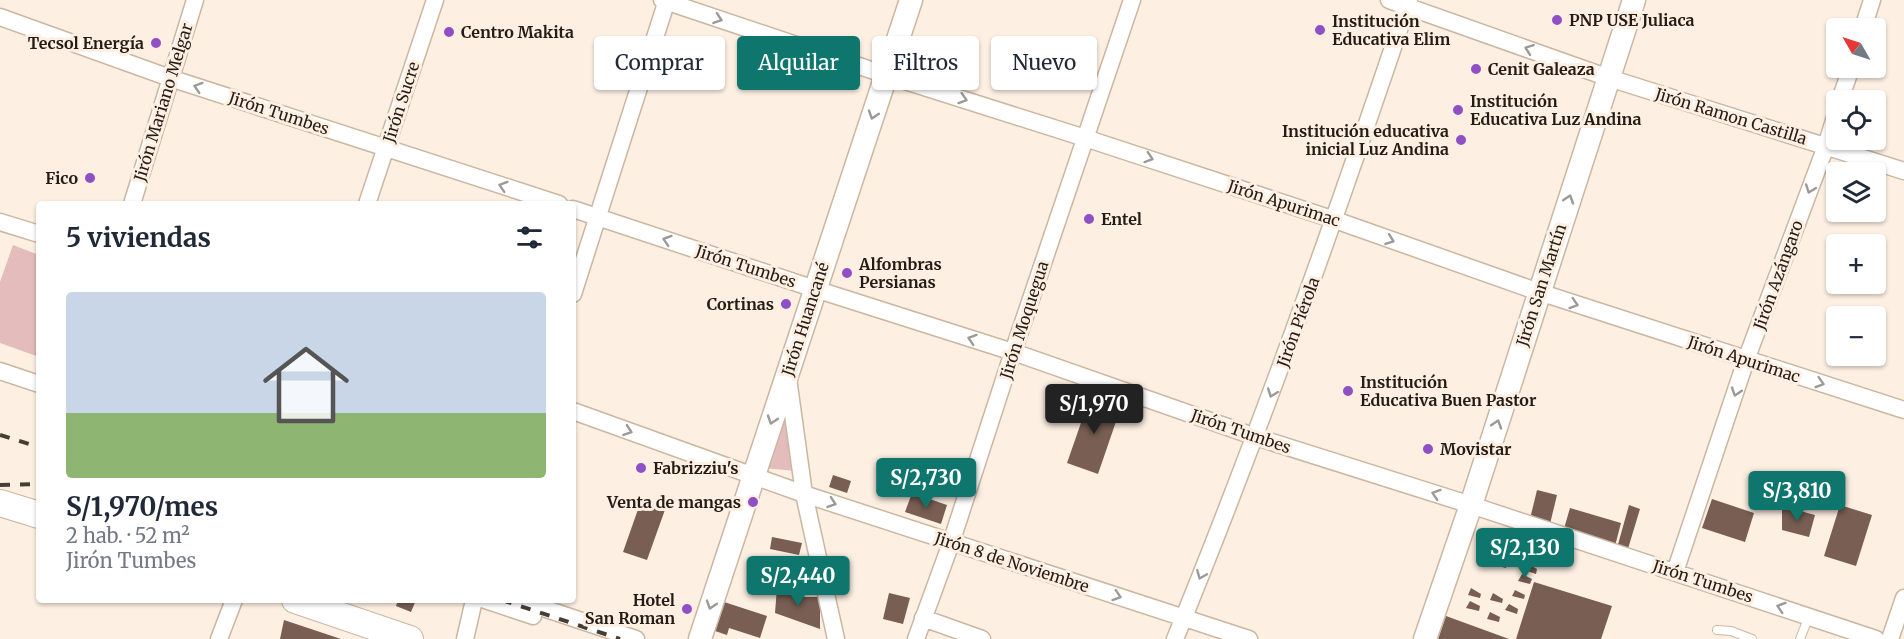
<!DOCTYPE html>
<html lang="es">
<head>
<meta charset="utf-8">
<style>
	:root { --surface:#fff; --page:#f2f2f3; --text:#1f2937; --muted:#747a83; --accent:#0f766e }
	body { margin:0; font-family:Merriweather,serif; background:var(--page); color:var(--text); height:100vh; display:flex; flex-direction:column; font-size:22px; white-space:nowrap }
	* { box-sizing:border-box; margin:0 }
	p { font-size:20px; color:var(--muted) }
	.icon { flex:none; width:33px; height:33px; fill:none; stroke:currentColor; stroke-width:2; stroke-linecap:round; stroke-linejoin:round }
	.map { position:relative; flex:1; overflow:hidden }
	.sheet { position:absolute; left:36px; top:201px; width:540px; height:402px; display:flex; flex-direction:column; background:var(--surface); border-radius:6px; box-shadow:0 2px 4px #0004 }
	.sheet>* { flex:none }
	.hud { position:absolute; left:594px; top:36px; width:570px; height:54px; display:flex; gap:12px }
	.needle { width:39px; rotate:309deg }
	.fabs { position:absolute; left:1826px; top:18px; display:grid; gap:12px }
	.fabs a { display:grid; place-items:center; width:60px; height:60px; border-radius:6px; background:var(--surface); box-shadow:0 2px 4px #0004; font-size:30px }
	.price { position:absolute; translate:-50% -51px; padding:0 14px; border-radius:6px; background:var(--accent); color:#fff; font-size:20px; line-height:39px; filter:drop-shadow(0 2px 3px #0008) }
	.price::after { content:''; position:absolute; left:50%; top:36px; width:18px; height:14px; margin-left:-9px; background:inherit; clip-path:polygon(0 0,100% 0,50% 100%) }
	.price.current { background:#222; color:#fff }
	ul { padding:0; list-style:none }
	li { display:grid; align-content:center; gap:12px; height:318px; padding:0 30px }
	li span { display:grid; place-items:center; height:186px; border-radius:6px; color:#555 }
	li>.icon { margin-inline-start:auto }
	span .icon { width:108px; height:108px; fill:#fffc; stroke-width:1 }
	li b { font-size:26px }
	h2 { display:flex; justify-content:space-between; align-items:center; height:72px; padding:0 30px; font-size:26px }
	.tag { padding:0 21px; border-radius:6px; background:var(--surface); box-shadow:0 2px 4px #0004; font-size:21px; line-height:54px }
	.tag.current { background:var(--accent); color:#fff }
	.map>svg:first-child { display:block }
	.green { fill:#e3bcbb }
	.building { fill:#785e53 }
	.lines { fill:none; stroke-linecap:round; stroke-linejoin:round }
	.lane-casing { stroke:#cbb6a0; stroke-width:10 }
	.street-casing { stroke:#cbb6a0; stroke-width:19 }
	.secondary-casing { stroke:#cbb6a0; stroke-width:25 }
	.primary-casing { stroke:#cbb6a0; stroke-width:28 }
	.lane { stroke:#fff; stroke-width:8 }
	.street { stroke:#fff; stroke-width:16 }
	.secondary { stroke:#fff; stroke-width:22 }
	.primary { stroke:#fff; stroke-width:26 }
	.rail { stroke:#463d34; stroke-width:4; stroke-dasharray:10 10; stroke-linecap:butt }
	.oneway { stroke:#9d9996 }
	.poi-dot { fill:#8f50c6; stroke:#fdf0e3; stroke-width:2 }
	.labels { text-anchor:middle; stroke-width:6; stroke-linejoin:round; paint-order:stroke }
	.poi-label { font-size:16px; font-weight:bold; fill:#251d15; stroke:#fdf0e3; text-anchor:start }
	.street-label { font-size:16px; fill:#251d15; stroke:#fdf0e3 }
</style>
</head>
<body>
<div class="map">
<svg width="1904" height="639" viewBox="0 0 1904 639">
	<rect width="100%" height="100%" fill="#fdf0e3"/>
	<path class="green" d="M13,245L39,255V357L0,343V282Z
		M783,405L796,471L763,468Z"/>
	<path class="building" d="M1090,397L1121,407L1098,474L1067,463Z
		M833,475L851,481L847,493L829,487Z
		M1537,490L1557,495L1550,524L1530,519Z
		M912,493L947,505L941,524L905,512Z
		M642,498L666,507L647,560L623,552Z
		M1712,499L1754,513L1745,542L1702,528Z
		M1629,505L1640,509L1627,552L1617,548Z
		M1840,505L1872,515L1856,566L1824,556Z
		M1782,506L1815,515L1809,537L1782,530Z
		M1570,508L1621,523L1615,546L1563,532Z
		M1490,528L1500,533L1499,537L1487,535Z
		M772,537L802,543L799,555L770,549Z
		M1520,541L1530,546L1528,550L1516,547Z
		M1483,542L1492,547L1491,552L1479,549Z
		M1535,551L1544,556L1543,560L1531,557Z
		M1497,558L1507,563L1506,568L1494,565Z
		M1528,564L1537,569L1536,574L1524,570Z
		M1522,574L1532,579L1530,584L1518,581Z
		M1534,582L1612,606L1601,639H1516Z
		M777,587L798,589L800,597H820V629L775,613Z
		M1471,588L1481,594L1480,598L1468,595Z
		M1515,590L1525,595L1524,599L1512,596Z
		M889,593L910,598L903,624L883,619Z
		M1493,593L1503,599L1502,603L1490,600Z
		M398,600H416L411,612L396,606Z
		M718,600L767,616L760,638L729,628L727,635L709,629Z
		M1470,601L1480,606L1479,611L1466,608Z
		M1509,604L1518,609L1517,614L1505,610Z
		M1490,612L1500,617L1499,622L1487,619Z
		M1446,616L1509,639H1438Z
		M284,620L341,639H280Z"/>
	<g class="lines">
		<defs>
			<path id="lane" d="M1717,630L1731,631L1752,639
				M1800,639L1809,616"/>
			<path id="street" d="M662,0L886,75L1085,138L1335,220L1539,292L1904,410
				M1389,0L1609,78L1904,171
				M0,17L170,78L559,204
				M1863,28L1872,0
				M1840,100L1851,68
				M132,204L195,0
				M367,204L435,0
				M573,209L815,289L1013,352L1256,437L1471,505L1876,639
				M0,222L39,234
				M573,294L667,0
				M0,371L39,384
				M788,378L804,494L836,639
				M573,411L804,494L1249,639
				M1675,572L1746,360L1826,146L1836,114
				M485,600L533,616
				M519,600L636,639
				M923,618L982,639
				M219,639L234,600
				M465,639L474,600
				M916,639L951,543L1013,352L1132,0
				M1175,639C1261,429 1337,215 1409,0
				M1890,639L1904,598"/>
			<path id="secondary" d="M700,639L911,0
				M1425,639L1471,505L1634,0"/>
			<path id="primary" d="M0,503L39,515
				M295,600L410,639"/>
		</defs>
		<use href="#lane" class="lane-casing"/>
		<use href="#street" class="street-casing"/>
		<use href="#secondary" class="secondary-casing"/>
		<use href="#primary" class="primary-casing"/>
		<use href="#lane" class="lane"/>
		<use href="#street" class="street"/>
		<use href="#secondary" class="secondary"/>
		<use href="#primary" class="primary"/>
		<path class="rail" d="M0,435L39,447
			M0,485L39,484
			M502,600L620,639"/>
	</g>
	<defs><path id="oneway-chevron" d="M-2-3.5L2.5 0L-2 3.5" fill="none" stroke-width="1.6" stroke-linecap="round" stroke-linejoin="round" transform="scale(1.5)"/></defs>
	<g class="oneway">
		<use href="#oneway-chevron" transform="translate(718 19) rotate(19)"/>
		<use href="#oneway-chevron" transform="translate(1529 49) rotate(-160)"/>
		<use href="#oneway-chevron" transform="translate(198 87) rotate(-162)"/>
		<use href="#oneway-chevron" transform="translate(963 99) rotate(17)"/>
		<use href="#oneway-chevron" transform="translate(873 115) rotate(108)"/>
		<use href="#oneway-chevron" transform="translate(1149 158) rotate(18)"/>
		<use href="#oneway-chevron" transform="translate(503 186) rotate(-162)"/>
		<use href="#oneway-chevron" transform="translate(1810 189) rotate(110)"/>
		<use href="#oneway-chevron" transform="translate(1569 199) rotate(-72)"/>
		<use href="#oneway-chevron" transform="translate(667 240) rotate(-162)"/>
		<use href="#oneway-chevron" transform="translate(1390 240) rotate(20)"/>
		<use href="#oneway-chevron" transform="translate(1574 304) rotate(18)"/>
		<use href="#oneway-chevron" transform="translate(972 339) rotate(-162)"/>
		<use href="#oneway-chevron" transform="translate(1820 383) rotate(17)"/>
		<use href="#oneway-chevron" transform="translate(1736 392) rotate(108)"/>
		<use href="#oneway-chevron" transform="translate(1272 393) rotate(110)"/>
		<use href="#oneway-chevron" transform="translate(772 420) rotate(108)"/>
		<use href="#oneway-chevron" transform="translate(1497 424) rotate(-72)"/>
		<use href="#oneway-chevron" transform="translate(628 431) rotate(19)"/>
		<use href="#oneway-chevron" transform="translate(1436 494) rotate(-162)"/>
		<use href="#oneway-chevron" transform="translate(832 503) rotate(19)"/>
		<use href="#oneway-chevron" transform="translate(1201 575) rotate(112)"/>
		<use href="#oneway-chevron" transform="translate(1117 596) rotate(18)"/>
		<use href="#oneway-chevron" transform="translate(711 605) rotate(108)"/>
		<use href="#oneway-chevron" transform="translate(1781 607) rotate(-162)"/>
	</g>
	<g class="poi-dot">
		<circle cx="1557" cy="20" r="6"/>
		<circle cx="1320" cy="30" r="6"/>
		<circle cx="449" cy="32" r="6"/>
		<circle cx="156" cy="43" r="6"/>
		<circle cx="1476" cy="69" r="6"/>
		<circle cx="1458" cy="110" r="6"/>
		<circle cx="1461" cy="140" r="6"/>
		<circle cx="90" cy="178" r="6"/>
		<circle cx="1089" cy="219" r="6"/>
		<circle cx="847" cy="273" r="6"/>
		<circle cx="786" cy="304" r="6"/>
		<circle cx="1348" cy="391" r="6"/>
		<circle cx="1428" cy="449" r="6"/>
		<circle cx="641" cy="468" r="6"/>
		<circle cx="753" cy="502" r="6"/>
		<circle cx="687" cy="609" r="6"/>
	</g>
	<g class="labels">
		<g class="poi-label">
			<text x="1569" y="26">PNP USE Juliaca</text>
			<text x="1332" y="27">Institución<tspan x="1332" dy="18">Educativa Elim</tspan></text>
			<text x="461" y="38">Centro Makita</text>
			<text x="144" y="49" text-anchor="end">Tecsol Energía</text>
			<text x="1488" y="75">Cenit Galeaza</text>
			<text x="1470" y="107">Institución<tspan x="1470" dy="18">Educativa Luz Andina</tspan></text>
			<text x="1449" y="137" text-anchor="end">Institución educativa<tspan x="1449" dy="18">inicial Luz Andina</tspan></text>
			<text x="78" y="184" text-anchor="end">Fico</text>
			<text x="1101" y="225">Entel</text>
			<text x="859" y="270">Alfombras<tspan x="859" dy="18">Persianas</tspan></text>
			<text x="774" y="310" text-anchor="end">Cortinas</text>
			<text x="1360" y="388">Institución<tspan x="1360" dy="18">Educativa Buen Pastor</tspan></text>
			<text x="1440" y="455">Movistar</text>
			<text x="653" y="474">Fabrizziu's</text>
			<text x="741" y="508" text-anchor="end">Venta de mangas</text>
			<text x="675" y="606" text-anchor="end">Hotel<tspan x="675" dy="18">San Roman</tspan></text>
		</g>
		<g class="street-label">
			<text transform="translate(163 102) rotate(-73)" y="6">Jirón Mariano Melgar</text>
			<text transform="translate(401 102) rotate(-72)" y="6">Jirón Sucre</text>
			<text transform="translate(279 113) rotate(18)" y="6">Jirón Tumbes</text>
			<text transform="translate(1731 116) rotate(17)" y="6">Jirón Ramon Castilla</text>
			<text transform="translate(1284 203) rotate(18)" y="6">Jirón Apurimac</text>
			<text transform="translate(746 266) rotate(18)" y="6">Jirón Tumbes</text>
			<text transform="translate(1778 275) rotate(-70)" y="6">Jirón Azángaro</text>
			<text transform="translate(1541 285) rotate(-72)" y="6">Jirón San Martín</text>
			<text transform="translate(805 319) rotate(-72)" y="6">Jirón Huancané</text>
			<text transform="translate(1024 320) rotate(-72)" y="6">Jirón Moquegua</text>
			<text transform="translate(1298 322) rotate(-70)" y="6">Jirón Piérola</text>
			<text transform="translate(1744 359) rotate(18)" y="6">Jirón Apurimac</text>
			<text transform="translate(1241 431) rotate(19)" y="6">Jirón Tumbes</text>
			<text transform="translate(1012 562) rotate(18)" y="6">Jirón 8 de Noviembre</text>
			<text transform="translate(1703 581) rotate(18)" y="6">Jirón Tumbes</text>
		</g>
	</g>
</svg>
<div class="fabs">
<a><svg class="needle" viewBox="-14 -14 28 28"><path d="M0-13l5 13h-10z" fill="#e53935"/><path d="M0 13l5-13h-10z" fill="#747a83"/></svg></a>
<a><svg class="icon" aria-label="locate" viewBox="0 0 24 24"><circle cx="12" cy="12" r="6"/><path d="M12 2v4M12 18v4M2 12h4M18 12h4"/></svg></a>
<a><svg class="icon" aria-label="layers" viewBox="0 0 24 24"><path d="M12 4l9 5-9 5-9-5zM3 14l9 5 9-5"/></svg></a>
<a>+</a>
<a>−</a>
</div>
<b class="price current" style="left:1094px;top:435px">S/1,970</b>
<b class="price" style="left:926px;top:509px">S/2,730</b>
<b class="price" style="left:1797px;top:522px">S/3,810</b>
<b class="price" style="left:1525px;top:579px">S/2,130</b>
<b class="price" style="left:798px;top:607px">S/2,440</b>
<div class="hud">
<a class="tag">Comprar</a>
<a class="tag current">Alquilar</a>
<a class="tag">Filtros</a>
<a class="tag">Nuevo</a>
</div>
<section class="sheet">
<h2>5 viviendas<svg class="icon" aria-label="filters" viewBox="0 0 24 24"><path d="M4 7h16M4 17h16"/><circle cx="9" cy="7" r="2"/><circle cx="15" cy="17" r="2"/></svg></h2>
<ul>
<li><span style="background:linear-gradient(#c9d6e8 65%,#8fb573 0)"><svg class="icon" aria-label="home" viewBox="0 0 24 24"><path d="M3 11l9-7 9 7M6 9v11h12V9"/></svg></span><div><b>S/1,970/mes</b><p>2 hab. · 52 m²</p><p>Jirón Tumbes</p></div></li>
</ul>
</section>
</div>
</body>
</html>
